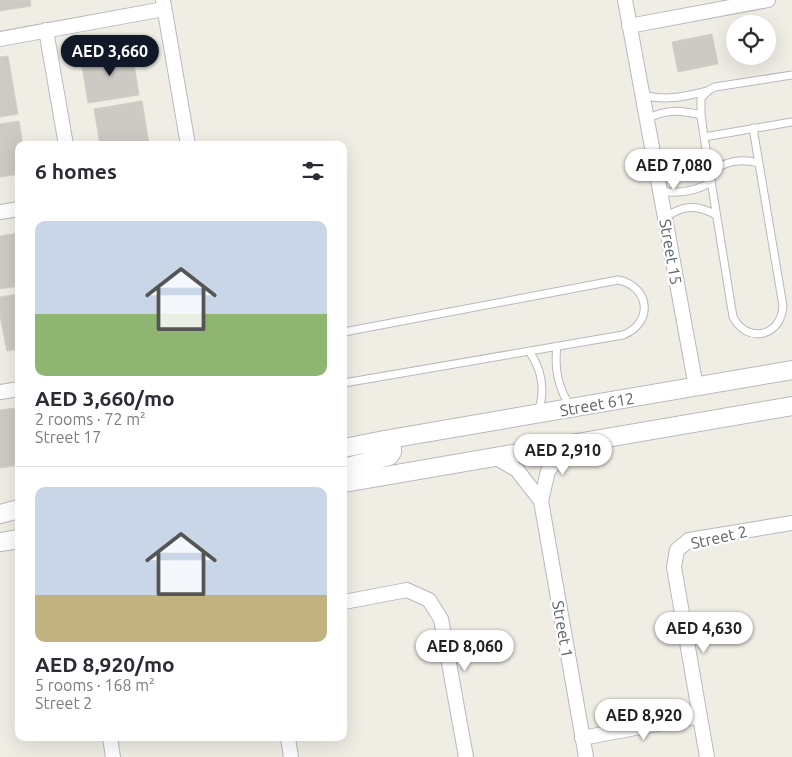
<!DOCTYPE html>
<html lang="en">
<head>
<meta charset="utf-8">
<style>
	:root { --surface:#fff; --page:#f7f7f7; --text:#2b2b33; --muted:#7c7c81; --line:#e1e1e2; --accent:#111827 }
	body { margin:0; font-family:Ubuntu,sans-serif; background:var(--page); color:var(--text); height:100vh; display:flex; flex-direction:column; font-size:19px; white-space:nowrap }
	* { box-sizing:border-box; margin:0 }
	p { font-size:16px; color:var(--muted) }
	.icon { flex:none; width:28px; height:28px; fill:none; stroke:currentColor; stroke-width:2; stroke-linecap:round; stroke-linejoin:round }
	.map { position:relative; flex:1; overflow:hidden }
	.panel { position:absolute; left:15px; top:141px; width:332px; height:600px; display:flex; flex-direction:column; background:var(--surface); border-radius:10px; box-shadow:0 5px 20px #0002 }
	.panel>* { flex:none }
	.tools { position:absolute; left:726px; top:15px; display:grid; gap:10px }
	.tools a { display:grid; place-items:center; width:50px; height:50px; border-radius:50%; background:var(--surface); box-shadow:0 5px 20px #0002; font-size:25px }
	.price { position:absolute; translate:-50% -42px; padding:0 11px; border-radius:18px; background:#fff; color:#222; font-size:16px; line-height:32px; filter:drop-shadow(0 1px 2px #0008) }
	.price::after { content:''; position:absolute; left:50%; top:30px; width:15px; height:11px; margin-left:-8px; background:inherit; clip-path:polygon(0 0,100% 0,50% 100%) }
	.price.selected { background:var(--accent); color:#fff }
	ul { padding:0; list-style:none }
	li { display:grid; align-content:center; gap:10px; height:265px; padding:0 20px }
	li+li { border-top:1px solid var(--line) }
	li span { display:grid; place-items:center; height:155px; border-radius:10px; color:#555 }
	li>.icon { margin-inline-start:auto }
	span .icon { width:90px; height:90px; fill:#fffc; stroke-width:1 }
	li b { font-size:21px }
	h2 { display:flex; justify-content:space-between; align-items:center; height:60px; padding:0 20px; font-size:21px }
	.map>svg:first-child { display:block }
	.building { fill:#cdc9c4; stroke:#d5cec3 }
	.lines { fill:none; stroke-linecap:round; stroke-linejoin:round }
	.service-casing { stroke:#b6b9bd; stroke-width:9 }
	.minor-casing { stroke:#b6b9bd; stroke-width:16 }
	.tertiary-casing { stroke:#b6b9bd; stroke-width:20 }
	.service { stroke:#fff; stroke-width:7 }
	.minor { stroke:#fff; stroke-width:14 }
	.tertiary { stroke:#fff; stroke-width:18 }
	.labels { text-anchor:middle; stroke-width:4.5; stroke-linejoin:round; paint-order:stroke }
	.street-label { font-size:16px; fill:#5d6266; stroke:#fff }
</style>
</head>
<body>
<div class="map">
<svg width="792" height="757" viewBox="0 0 792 757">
	<rect width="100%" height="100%" fill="#f0ede5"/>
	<path class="building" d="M0,0H30L31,6L0,11Z
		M712,34L718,64L678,72L672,42Z
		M132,51L139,95L88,103L81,60Z
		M8,56L18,114L0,117V57Z
		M142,101L149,144L140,145H100L94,109Z
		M19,121L23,145H19V174L0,177V124Z
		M19,233V286L0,289V236Z
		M19,294V349L7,351L0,316V297Z
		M15,408L19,432V465L0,468V410Z"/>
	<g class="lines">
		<defs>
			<path id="service" d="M642,95C667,101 682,97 707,91
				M647,119C666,109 680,110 701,115
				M753,128L783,306C781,337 747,344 733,317L704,137L701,115V98L709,90L715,87L792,75
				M704,137L792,122
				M710,173C725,161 740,158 759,163
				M660,191C678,194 695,192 711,182
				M665,218C682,205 697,204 716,215
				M344,332L618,280C650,286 654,323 623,335L344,383
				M557,346C554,369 558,388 571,408
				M529,351C542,370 546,389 538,412"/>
			<path id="minor" d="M163,0L188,145
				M625,0L696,387
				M629,26L768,0
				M46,30L66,145
				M0,39L164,9
				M0,212L19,209
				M0,392L19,389
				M572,444L561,454L548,471L541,501L586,757
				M495,457L517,470L541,501
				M344,602L407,590L429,600L441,619L466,757
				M110,738L113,757
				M288,738L291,757
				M582,738L700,716
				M707,757L674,567L677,550L689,540L792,523"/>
			<path id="tertiary" d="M344,448L384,440L792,370
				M344,468L389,456L392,452V448L384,440
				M344,483L792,406
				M0,514L19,509
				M0,542L19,539"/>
		</defs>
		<use href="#service" class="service-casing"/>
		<use href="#minor" class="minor-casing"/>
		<use href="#tertiary" class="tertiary-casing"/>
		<use href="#service" class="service"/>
		<use href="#minor" class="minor"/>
		<use href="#tertiary" class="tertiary"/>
	</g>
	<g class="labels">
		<g class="street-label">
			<text transform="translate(671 252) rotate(80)" y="6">Street 15</text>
			<text transform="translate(597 404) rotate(-10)" y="6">Street 612</text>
			<text transform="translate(719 537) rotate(-13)" y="6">Street 2</text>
			<text transform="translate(563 629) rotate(80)" y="6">Street 1</text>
		</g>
	</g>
</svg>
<div class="tools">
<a><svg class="icon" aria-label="locate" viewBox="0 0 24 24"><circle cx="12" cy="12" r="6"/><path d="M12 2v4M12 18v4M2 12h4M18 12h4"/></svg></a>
</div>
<b class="price selected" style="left:110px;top:77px">AED 3,660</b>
<b class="price" style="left:674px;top:191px">AED 7,080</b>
<b class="price" style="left:563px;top:476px">AED 2,910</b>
<b class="price" style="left:704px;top:654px">AED 4,630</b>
<b class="price" style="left:465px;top:672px">AED 8,060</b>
<b class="price" style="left:644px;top:741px">AED 8,920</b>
<section class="panel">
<h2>6 homes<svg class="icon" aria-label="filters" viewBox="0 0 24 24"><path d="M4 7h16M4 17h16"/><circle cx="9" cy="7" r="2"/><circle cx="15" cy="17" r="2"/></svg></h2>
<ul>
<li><span style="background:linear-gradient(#c9d6e8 60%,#8fb573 0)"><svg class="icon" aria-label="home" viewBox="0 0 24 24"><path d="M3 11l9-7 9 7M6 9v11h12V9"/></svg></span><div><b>AED 3,660/mo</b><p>2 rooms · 72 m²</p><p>Street 17</p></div></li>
<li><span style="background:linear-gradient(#c9d6e8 70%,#c2b280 0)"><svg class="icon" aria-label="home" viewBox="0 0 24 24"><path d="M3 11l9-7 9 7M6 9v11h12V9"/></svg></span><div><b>AED 8,920/mo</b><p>5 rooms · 168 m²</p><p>Street 2</p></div></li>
</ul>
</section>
</div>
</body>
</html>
